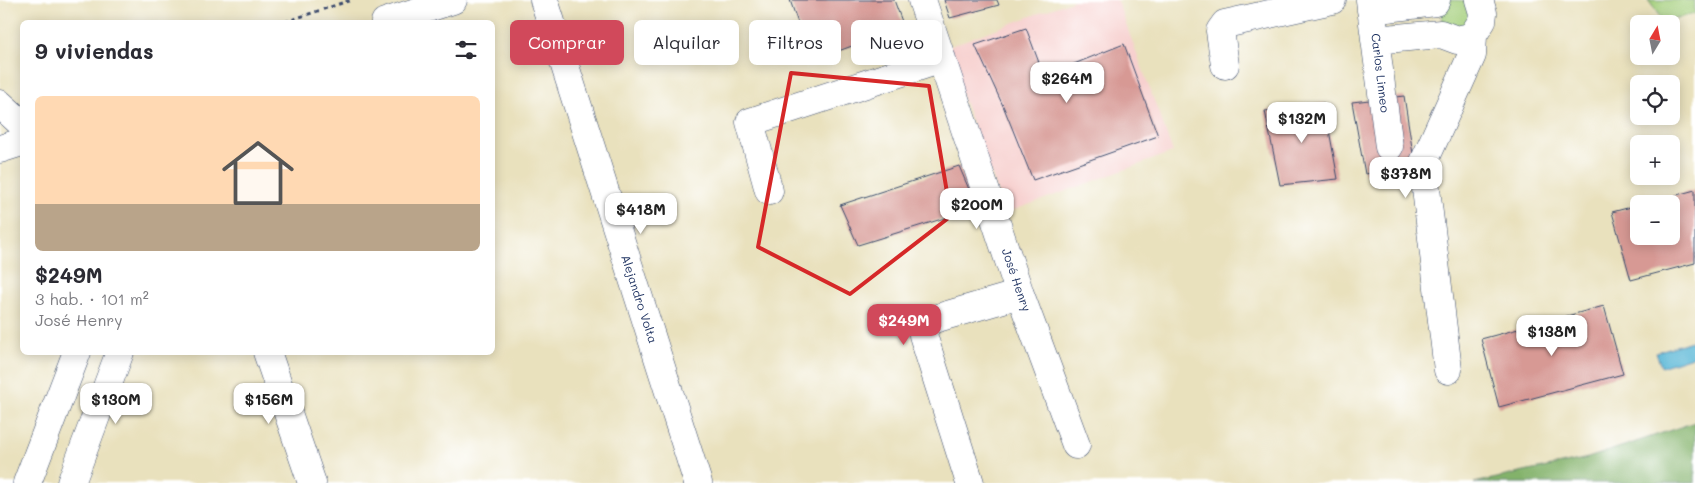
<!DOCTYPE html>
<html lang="es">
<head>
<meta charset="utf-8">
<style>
	:root { --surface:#fff; --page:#f7f7f7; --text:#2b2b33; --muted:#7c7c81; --line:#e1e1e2; --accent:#d1495b }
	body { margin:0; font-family:Mali,sans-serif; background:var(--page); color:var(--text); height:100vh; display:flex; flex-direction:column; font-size:19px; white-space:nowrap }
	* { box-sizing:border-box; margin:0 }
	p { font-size:16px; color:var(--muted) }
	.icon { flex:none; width:28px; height:28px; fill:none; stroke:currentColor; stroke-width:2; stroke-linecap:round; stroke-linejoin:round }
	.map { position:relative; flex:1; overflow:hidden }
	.side { position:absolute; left:20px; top:20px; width:475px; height:335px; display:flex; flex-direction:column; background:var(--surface); border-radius:8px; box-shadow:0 2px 12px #0003 }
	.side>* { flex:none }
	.banner { position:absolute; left:510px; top:20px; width:475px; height:45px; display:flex; gap:10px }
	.needle { width:32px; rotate:10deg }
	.tools { position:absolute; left:1630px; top:15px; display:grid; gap:10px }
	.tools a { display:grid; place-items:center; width:50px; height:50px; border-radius:8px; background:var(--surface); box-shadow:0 2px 12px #0003; font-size:25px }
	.price { position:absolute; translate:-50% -42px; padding:0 11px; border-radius:10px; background:#fff; color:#222; font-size:16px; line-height:32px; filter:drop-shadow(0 1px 2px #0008) }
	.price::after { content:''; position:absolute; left:50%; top:30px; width:15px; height:11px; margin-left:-8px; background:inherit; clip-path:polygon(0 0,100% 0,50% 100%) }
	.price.current { background:var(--accent); color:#fff }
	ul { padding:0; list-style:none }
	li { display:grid; align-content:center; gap:10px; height:265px; padding:0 15px }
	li+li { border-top:1px solid var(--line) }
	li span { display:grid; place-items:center; height:155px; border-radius:8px; color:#555 }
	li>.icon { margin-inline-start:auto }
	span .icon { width:90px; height:90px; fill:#fffc; stroke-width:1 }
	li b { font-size:21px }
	h2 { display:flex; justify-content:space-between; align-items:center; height:60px; padding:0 15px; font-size:21px }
	.tag { padding:0 18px; border-radius:8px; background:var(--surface); box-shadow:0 2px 12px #0003; font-size:18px; line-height:45px }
	.tag.current { background:var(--accent); color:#fff }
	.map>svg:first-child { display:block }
	.built { fill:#f7d0cf }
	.green { fill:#a4cf7b; stroke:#607f6c }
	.forest { fill:#83b26b; stroke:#4f7064 }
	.water { fill:#57b6d5; stroke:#39729a }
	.building { fill:#d79994 }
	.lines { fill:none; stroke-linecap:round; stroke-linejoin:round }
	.minor-casing { stroke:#3a4a6c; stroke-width:29 }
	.major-casing { stroke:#3a4a6c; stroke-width:29 }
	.path { stroke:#3a4a6c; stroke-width:3; stroke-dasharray:4 4; stroke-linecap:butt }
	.minor { stroke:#fff; stroke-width:28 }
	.major { stroke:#fff; stroke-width:28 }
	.marked { fill:none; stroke:#d62828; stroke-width:4; stroke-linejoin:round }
	.labels { text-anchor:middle; stroke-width:5; stroke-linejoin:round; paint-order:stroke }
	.street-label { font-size:12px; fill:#1b2f5e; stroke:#fff }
</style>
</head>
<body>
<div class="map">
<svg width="1695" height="483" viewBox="0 0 1695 483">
	<rect width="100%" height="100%" fill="#fff"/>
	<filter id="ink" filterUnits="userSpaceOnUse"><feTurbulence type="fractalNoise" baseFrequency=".02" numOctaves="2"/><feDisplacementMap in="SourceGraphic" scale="10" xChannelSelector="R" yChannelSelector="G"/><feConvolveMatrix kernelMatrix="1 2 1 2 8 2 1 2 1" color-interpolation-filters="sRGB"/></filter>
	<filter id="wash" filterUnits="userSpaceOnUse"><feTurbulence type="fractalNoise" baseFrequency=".0096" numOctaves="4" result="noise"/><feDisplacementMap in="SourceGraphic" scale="20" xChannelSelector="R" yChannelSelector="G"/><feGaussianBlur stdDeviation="1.12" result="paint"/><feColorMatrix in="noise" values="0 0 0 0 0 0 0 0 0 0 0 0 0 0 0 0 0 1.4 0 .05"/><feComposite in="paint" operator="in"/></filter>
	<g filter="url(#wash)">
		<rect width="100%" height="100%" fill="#e9e1bd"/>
		<path class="built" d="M1075,0H1117L1173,152L1006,213L944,48Z"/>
		<path class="green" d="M1451,0C1465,0 1466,0 1474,12L1464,31L1442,21C1440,12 1443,4 1451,0Z
			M1648,0H1695V14L1663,21Z"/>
		<path class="forest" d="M1695,422V483H1474L1588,458Z"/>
		<path class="water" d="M1695,340V356L1661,367L1656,352Z"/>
		<g id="blocks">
			<path class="building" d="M790,0H894L904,27L811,61Z
				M944,0H997L999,5L950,18Z
				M1026,28L1044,76L1124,44L1158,136L1033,180L1004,108L975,45Z
				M1404,96L1415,167L1365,174L1352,102Z
				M1324,103L1338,179L1280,185L1265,111Z
				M959,166L977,208L858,245L840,205Z
				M1695,190V263L1631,280L1612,212L1639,205V236H1671V204L1647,203Z
				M1604,306L1623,374L1499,407L1481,339Z"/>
		</g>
	</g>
	<g filter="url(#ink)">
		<use href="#blocks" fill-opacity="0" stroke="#3a4a6c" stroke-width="1"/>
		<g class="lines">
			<defs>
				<path id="minor" d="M544,0L698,483
					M922,0L1020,294L1076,445
					M1370,0L1389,147
					M1371,10L1435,2L1436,0
					M1375,40L1441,34L1457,40L1466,38L1473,35L1482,21L1483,13L1479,0
					M1225,65L1220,31L1225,24L1332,0
					M769,191L750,122L942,59
					M267,352L312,483
					M1448,370L1423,164L1472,55L1473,35
					M27,483L77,352
					M71,483L120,352
					M970,483L923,335L927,321L1020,294"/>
				<path id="major" d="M385,22L453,0
					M0,104L22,124
					M0,149L22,142"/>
			</defs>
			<use href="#minor" class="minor-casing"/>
			<use href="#major" class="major-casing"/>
			<path class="path" d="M285,22L351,0"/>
			<use href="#minor" class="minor"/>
			<use href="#major" class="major"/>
		</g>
	</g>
	<path class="marked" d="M791,73L929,86L951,216L850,294L758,247Z"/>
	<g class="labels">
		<g class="street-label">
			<text transform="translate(1380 73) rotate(83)" y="4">Carlos Linneo</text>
			<text transform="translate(1016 280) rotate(71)" y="4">José Henry</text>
			<text transform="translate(639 299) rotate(72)" y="4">Alejandro Volta</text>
		</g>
	</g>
</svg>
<div class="tools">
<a><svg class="needle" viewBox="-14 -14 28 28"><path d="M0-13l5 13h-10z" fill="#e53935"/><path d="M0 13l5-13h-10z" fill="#7c7c81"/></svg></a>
<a><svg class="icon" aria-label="locate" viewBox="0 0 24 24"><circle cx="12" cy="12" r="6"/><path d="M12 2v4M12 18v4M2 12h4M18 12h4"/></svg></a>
<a>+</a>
<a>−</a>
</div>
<b class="price" style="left:1067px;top:104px">$264M</b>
<b class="price" style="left:1302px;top:144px">$132M</b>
<b class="price" style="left:1406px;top:199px">$378M</b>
<b class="price" style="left:977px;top:230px">$200M</b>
<b class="price" style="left:641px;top:235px">$418M</b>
<b class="price current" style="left:904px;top:346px">$249M</b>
<b class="price" style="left:1552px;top:357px">$138M</b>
<b class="price" style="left:116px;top:425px">$130M</b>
<b class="price" style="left:269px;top:425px">$156M</b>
<div class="banner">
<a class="tag current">Comprar</a>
<a class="tag">Alquilar</a>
<a class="tag">Filtros</a>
<a class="tag">Nuevo</a>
</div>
<section class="side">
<h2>9 viviendas<svg class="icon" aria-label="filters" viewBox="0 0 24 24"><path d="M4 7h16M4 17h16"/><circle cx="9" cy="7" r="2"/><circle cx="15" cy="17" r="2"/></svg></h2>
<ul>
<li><span style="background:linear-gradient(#ffd9b3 70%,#b9a48a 0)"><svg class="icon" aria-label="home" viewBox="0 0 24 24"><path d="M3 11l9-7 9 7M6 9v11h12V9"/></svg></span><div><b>$249M</b><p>3 hab. · 101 m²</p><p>José Henry</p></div></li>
</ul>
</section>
</div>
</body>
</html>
